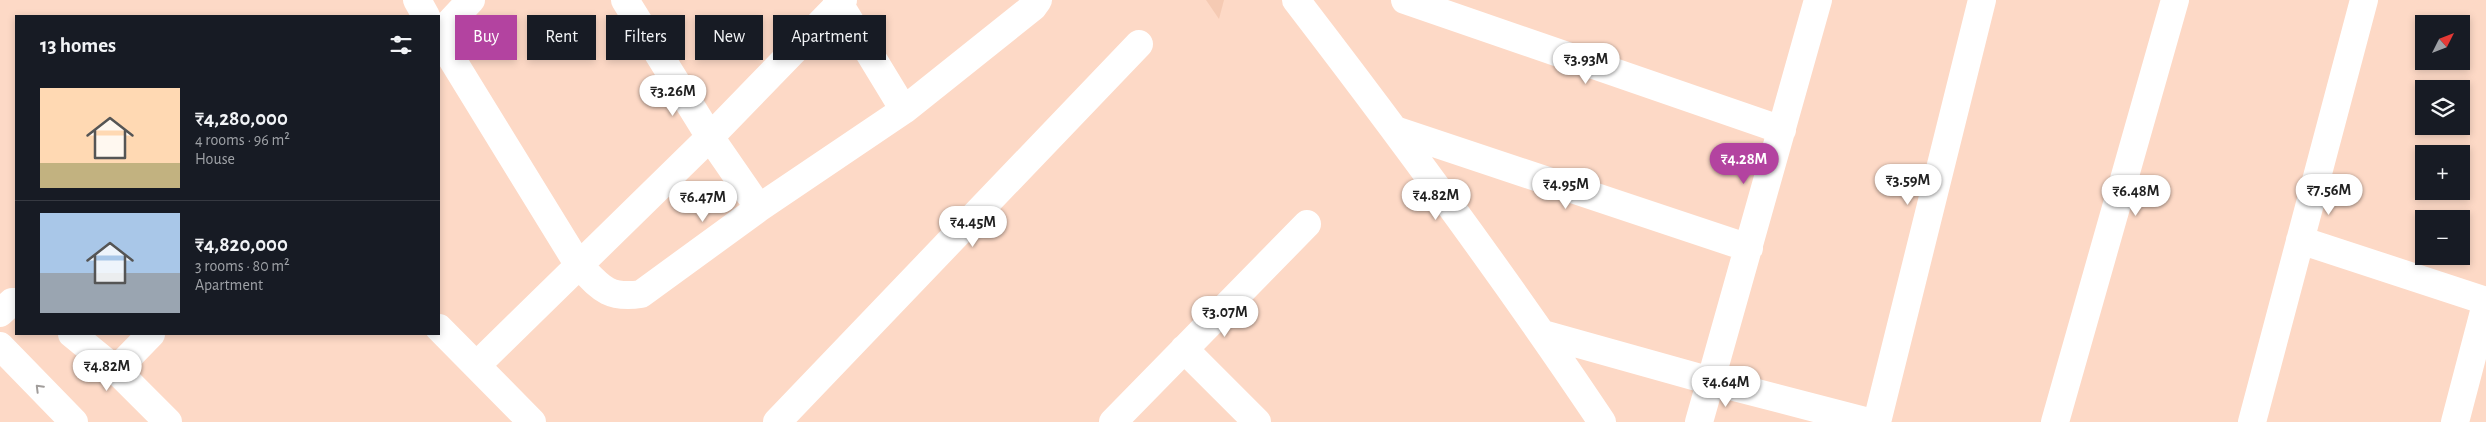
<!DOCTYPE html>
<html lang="en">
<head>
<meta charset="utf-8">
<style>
	:root { --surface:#171b24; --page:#20242c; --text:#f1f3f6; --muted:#9ea1a6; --line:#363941; --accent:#b343a0 }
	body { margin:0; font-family:"Alegreya Sans",sans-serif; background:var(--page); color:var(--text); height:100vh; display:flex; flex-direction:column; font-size:19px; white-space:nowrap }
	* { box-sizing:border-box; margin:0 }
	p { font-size:16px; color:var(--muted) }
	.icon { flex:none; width:28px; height:28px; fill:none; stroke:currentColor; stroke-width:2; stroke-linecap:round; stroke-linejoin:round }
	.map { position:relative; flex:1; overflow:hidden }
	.panel { position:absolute; left:15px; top:15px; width:425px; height:320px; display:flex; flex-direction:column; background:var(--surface); border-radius:0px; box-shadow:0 2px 8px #0003 }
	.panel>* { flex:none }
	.hud { position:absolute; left:455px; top:15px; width:475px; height:45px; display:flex; gap:10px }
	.needle { width:32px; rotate:48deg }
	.buttons { position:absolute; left:2415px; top:15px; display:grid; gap:10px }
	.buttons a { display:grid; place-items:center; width:55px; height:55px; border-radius:0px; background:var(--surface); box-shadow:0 2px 8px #0003; font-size:25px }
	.price { position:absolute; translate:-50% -42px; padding:0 11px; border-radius:18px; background:#fff; color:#222; font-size:16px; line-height:32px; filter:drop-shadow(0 1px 2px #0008) }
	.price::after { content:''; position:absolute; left:50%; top:30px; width:15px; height:11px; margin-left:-8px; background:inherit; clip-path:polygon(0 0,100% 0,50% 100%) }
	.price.on { background:var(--accent); color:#fff }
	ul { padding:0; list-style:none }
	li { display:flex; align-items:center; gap:15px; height:125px; padding:0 25px }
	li+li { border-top:1px solid var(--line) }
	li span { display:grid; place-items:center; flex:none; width:140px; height:100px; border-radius:0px; color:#555 }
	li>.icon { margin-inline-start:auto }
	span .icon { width:60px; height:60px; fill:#fffc; stroke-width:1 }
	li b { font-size:21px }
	h2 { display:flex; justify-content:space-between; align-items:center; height:60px; padding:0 25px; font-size:21px }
	.tag { padding:0 18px; border-radius:0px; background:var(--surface); box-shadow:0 2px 8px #0003; font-size:18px; line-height:45px }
	.tag.on { background:var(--accent); color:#fff }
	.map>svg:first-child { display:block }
	.built { fill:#f5cab3 }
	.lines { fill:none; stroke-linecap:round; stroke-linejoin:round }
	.minor { stroke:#fff; stroke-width:28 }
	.oneway { stroke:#a19d9b }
</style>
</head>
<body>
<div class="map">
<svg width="2486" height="422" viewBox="0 0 2486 422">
	<rect width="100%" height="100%" fill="#fdd9c6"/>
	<path class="built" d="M1206,0H1224L1219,19Z"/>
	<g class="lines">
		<path class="minor" d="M417,0L426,16
			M625,0L710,137L759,208
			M837,0L904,110
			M1296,0C1402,138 1505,277 1602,422
			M1405,0L1782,130
			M439,34L471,0
			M439,38L578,264C600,287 607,299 641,294L759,208L904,110L1033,7L1038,0
			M1398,131L1749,248
			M2300,240L2486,301
			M0,313L12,302H16
			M439,328L532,422
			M72,334L116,370L168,422
			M1543,334L1711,381L1869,422
			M0,346L74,422
			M1184,349L1257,422
			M477,365L710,137L843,0
			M116,370L151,334
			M777,422L1139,44
			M1113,422L1307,224
			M1699,422L1818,0
			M1877,422L1982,0
			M2055,422L2175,0
			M2252,422L2364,0
			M2455,422L2486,304"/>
	</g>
	<defs><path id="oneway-chevron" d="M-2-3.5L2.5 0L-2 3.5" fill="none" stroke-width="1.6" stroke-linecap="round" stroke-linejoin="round" transform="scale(1.25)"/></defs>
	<use class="oneway" href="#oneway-chevron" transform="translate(39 388) rotate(-135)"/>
</svg>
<div class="buttons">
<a><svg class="needle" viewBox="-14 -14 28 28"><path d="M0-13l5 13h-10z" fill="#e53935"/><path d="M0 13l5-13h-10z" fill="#9ea1a6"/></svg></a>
<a><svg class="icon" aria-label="layers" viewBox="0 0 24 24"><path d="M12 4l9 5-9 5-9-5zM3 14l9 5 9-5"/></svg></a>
<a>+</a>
<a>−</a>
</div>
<b class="price" style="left:1586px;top:85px">₹3.93M</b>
<b class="price" style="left:673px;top:117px">₹3.26M</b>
<b class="price on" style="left:1744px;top:185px">₹4.28M</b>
<b class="price" style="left:1908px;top:206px">₹3.59M</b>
<b class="price" style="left:1566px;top:210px">₹4.95M</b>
<b class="price" style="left:2329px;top:216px">₹7.56M</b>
<b class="price" style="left:2136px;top:217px">₹6.48M</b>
<b class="price" style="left:1436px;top:221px">₹4.82M</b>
<b class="price" style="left:703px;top:223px">₹6.47M</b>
<b class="price" style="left:973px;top:248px">₹4.45M</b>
<b class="price" style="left:1225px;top:338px">₹3.07M</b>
<b class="price" style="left:107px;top:392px">₹4.82M</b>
<b class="price" style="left:1726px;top:408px">₹4.64M</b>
<div class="hud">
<a class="tag on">Buy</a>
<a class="tag">Rent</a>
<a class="tag">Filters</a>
<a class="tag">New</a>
<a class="tag">Apartment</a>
</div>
<section class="panel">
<h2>13 homes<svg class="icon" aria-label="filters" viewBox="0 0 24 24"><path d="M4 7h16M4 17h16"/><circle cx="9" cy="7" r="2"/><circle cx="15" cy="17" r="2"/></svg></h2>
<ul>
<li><span style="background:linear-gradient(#ffd9b3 75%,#c2b280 0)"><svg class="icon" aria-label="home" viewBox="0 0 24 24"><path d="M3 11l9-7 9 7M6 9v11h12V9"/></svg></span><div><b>₹4,280,000</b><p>4 rooms · 96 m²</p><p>House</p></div></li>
<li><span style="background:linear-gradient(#a9c7e8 60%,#9aa5b1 0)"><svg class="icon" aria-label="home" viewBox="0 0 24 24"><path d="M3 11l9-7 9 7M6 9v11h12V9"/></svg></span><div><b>₹4,820,000</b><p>3 rooms · 80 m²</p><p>Apartment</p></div></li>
</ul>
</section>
</div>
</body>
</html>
